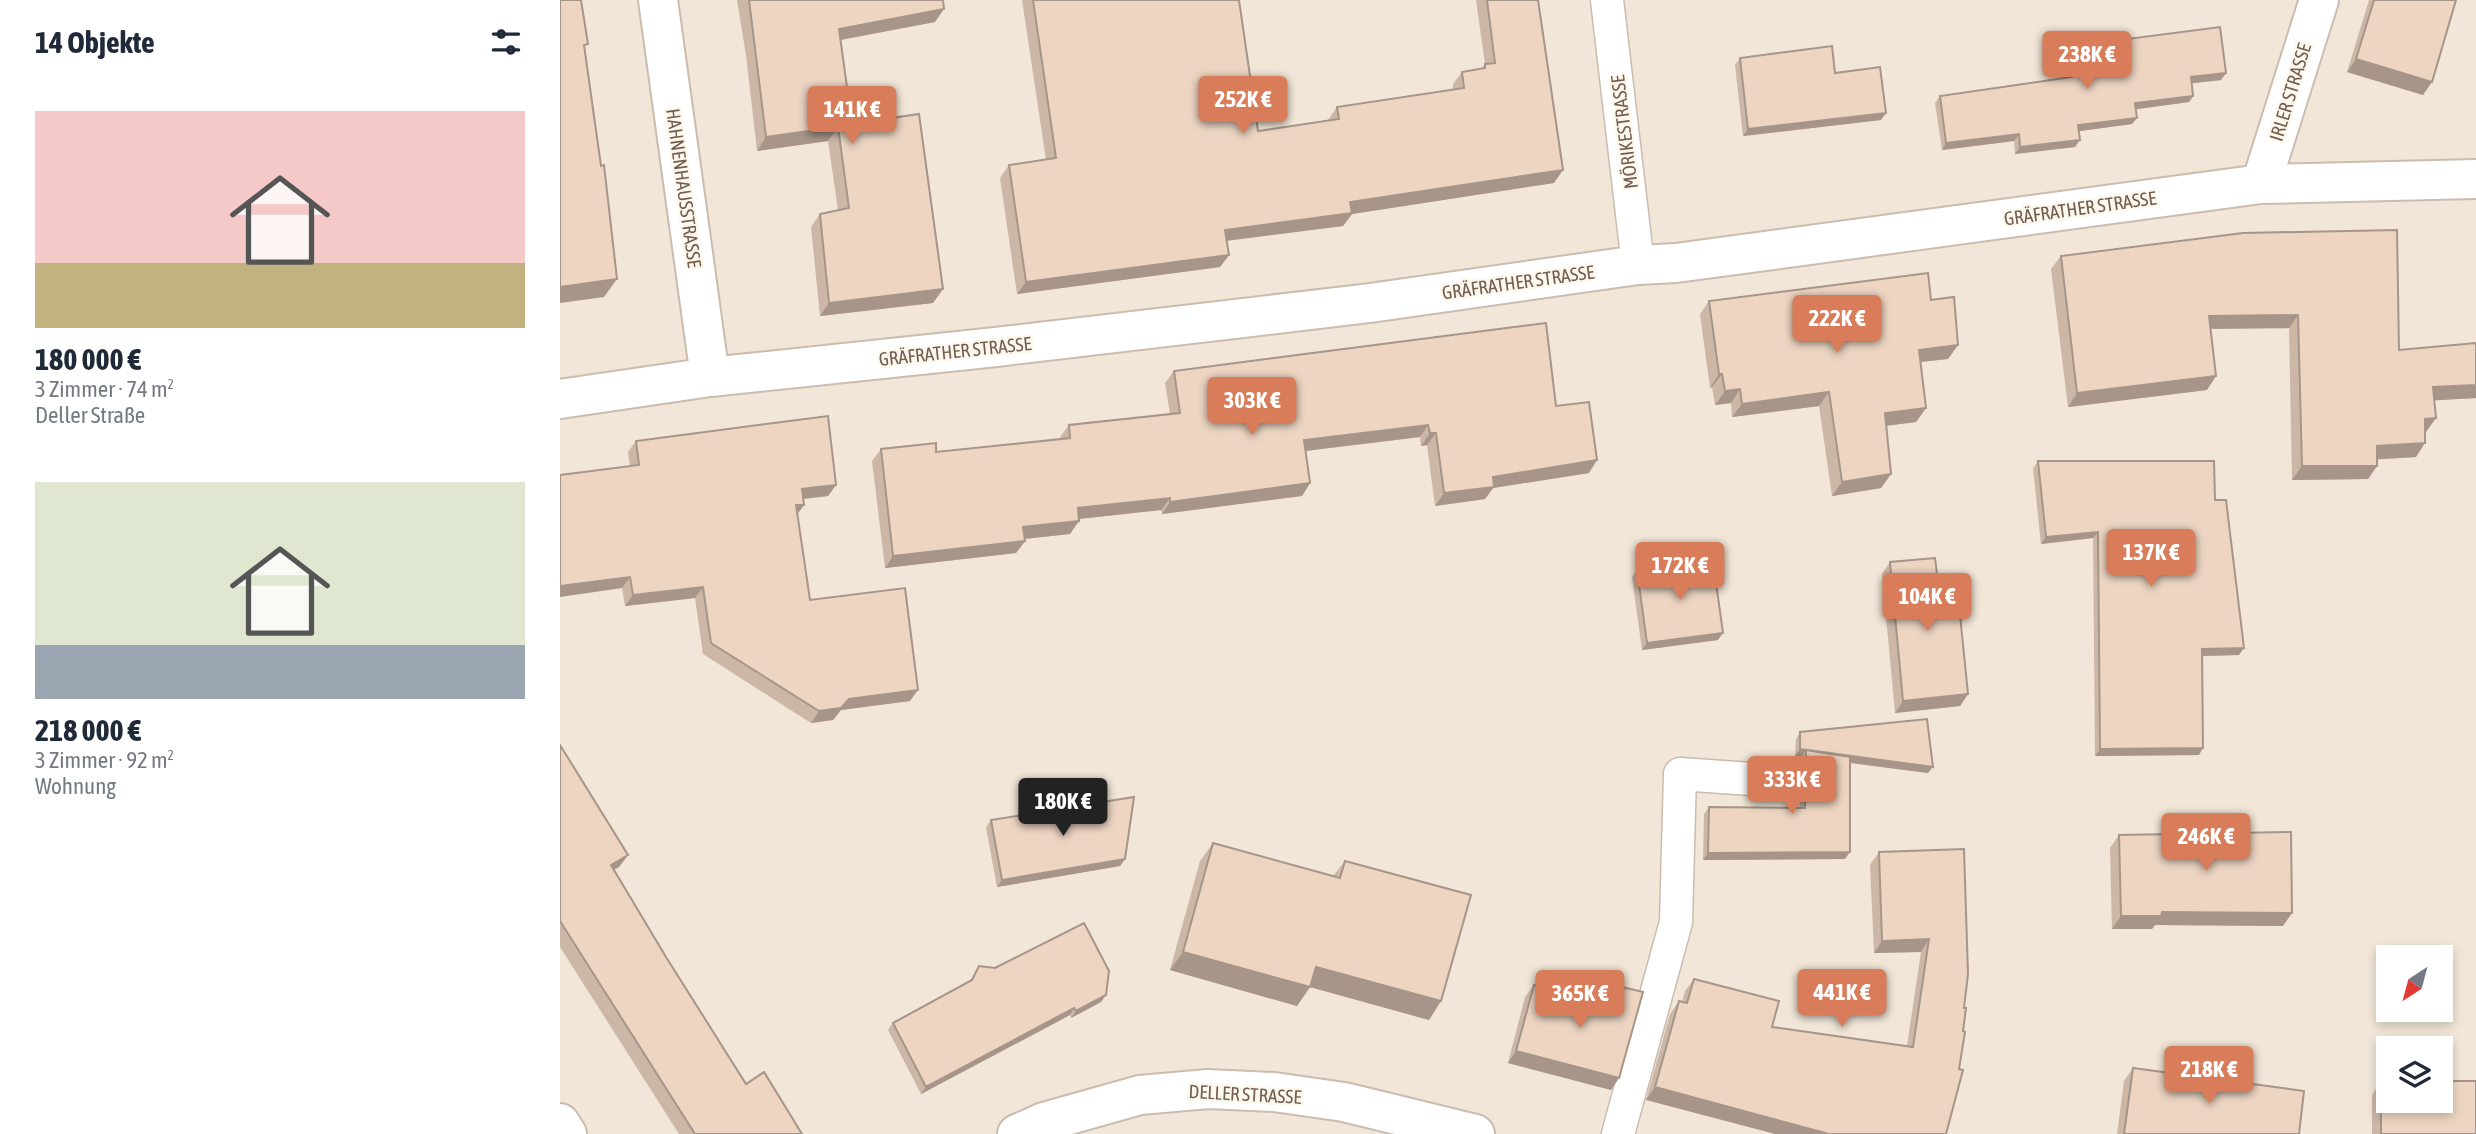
<!DOCTYPE html>
<html lang="de">
<head>
<meta charset="utf-8">
<style>
	:root { --surface:#fff; --page:#f2f2f3; --text:#1f2937; --muted:#747a83; --accent:#d87c59 }
	body { margin:0; font-family:"Asap Condensed",sans-serif; background:var(--page); color:var(--text); height:100vh; display:flex; flex-direction:column; font-size:26px; white-space:nowrap }
	* { box-sizing:border-box; margin:0 }
	p { font-size:23px; color:var(--muted) }
	.icon { flex:none; width:38px; height:38px; fill:none; stroke:currentColor; stroke-width:2; stroke-linecap:round; stroke-linejoin:round }
	.map { position:relative; flex:1; overflow:hidden }
	.details { display:flex; flex-direction:column; background:var(--surface); width:560px }
	.details>* { flex:none }
	.needle { width:46px; rotate:216deg }
	.tools { position:absolute; left:1816px; top:945px; display:grid; gap:14px }
	.tools a { display:grid; place-items:center; width:77px; height:77px; border-radius:0px; background:var(--surface); box-shadow:0 4px 10px #0003; font-size:35px }
	.price { position:absolute; translate:-50% -60px; padding:0 16px; border-radius:7px; background:var(--accent); color:#fff; font-size:23px; line-height:46px; filter:drop-shadow(0 2px 4px #0008) }
	.price::after { content:''; position:absolute; left:50%; top:42px; width:21px; height:16px; margin-left:-10px; background:inherit; clip-path:polygon(0 0,100% 0,50% 100%) }
	.price.on { background:#222; color:#fff }
	ul { padding:0; list-style:none }
	li { display:grid; align-content:center; gap:14px; height:371px; padding:0 35px }
	li span { display:grid; place-items:center; height:217px; border-radius:0px; color:#555 }
	li>.icon { margin-inline-start:auto }
	span .icon { width:126px; height:126px; fill:#fffc; stroke-width:1 }
	li b { font-size:30px }
	h2 { display:flex; justify-content:space-between; align-items:center; height:84px; padding:0 35px; font-size:30px }
	main { display:flex; flex:1; min-height:0 }
	.map>svg:first-child { display:block }
	.residential { fill:#f1e6d7; fill-rule:evenodd }
	.lines { fill:none; stroke-linecap:round; stroke-linejoin:round }
	.lane-casing { stroke:#cbbcaf; stroke-width:35 }
	.street-casing { stroke:#cbbcaf; stroke-width:42 }
	.lane { stroke:#fff; stroke-width:32 }
	.street { stroke:#fff; stroke-width:38 }
	.wall { fill:#ccb7a7 }
	.shaded-wall { fill:#a69588 }
	.building { fill:#edd5c2; stroke:#a69588; stroke-width:2 }
	.labels { text-anchor:middle; stroke-width:5; stroke-linejoin:round; paint-order:stroke }
	.street-label { font-size:19px; fill:#725d4e; stroke:#fdf8ee }
</style>
</head>
<body>
<main>
<section class="details">
<h2>14 Objekte<svg class="icon" aria-label="filters" viewBox="0 0 24 24"><path d="M4 7h16M4 17h16"/><circle cx="9" cy="7" r="2"/><circle cx="15" cy="17" r="2"/></svg></h2>
<ul>
<li><span style="background:linear-gradient(#f6c9c9 70%,#c2b280 0)"><svg class="icon" aria-label="home" viewBox="0 0 24 24"><path d="M3 11l9-7 9 7M6 9v11h12V9"/></svg></span><div><b>180 000 €</b><p>3 Zimmer · 74 m²</p><p>Deller Straße</p></div></li>
<li><span style="background:linear-gradient(#dfe7d0 75%,#9aa5b1 0)"><svg class="icon" aria-label="home" viewBox="0 0 24 24"><path d="M3 11l9-7 9 7M6 9v11h12V9"/></svg></span><div><b>218 000 €</b><p>3 Zimmer · 92 m²</p><p>Wohnung</p></div></li>
</ul>
</section>
<div class="map">
<svg width="1916" height="1134" viewBox="0 0 1916 1134">
	<rect width="100%" height="100%" fill="#faf4e8"/>
	<path class="residential" d="M0,0H1916V1134H0ZM1829,957H1881V1010H1829ZM1829,1048H1881V1101H1829Z"/>
	<g class="lines">
		<defs>
			<path id="lane" d="M1047,0L1078,265
				M1058,1134L1116,922L1120,774L1219,781"/>
			<path id="street" d="M98,0L150,377
				M1701,184L1759,0
				M0,399L150,377L436,347L810,303L1078,265L1116,263L1701,184L1916,179
				M0,1123L7,1134
				M457,1134L484,1122L580,1095L648,1089L714,1092L784,1102L915,1134"/>
		</defs>
		<use href="#lane" class="lane-casing"/>
		<use href="#street" class="street-casing"/>
		<use href="#lane" class="lane"/>
		<use href="#street" class="street"/>
	</g>
	<path class="wall" d="M177,0H383L375,22L281,40L292,124L383,289L373,303L260,316L251,227L260,214L278,210L268,141L197,151L186,55Z
		M462,0H679L698,131L768,120L777,107L893,90V84L902,72L921,69L925,64L916,0H978L994,183L792,214L783,226L666,241L669,255L660,267L457,294L440,178L449,165L486,160Z
		M1809,0H1896L1863,95L1787,72Z
		M1567,39L1666,73L1661,80L1632,83L1633,96L1629,102L1576,109L1572,124L1519,131L1515,147L1455,154L1454,141L1382,150L1375,103L1380,96L1506,77L1505,70L1510,63L1564,55L1563,46Z
		M1180,58L1326,113L1321,120L1183,136L1175,65Z
		M1683,233L1839,350L1916,398L1874,400L1866,432H1865L1856,457L1817,459V466L1808,479L1732,480L1729,328L1650,329L1647,390L1508,407L1491,269L1501,256Z
		M1371,300L1398,345L1388,359L1361,362L1366,408L1356,422L1326,426L1331,474L1321,488L1272,496L1259,406L1172,417L1171,403L1155,405L1152,387L1150,388L1140,314L1149,301Z
		M614,371L996,406L1029,473L933,488L925,499L875,506L867,445L861,446L860,437L746,451L750,483L742,496L602,514L601,510L519,519L510,534L464,539L465,541L456,553L325,568L312,461L321,449L376,452L501,439L500,437L509,425L610,414L605,383Z
		M76,441L276,485L268,496L243,499L244,505L237,514L250,600L350,701L281,710L273,720L251,723L143,654L135,598L65,606L62,588L70,466L68,452Z
		M1478,461L1655,500L1679,655L1642,656L1639,755L1535,756L1533,538L1481,544L1473,468Z
		M1330,562L1380,597L1408,694L1400,706L1335,713L1322,574Z
		M1077,570L1158,640L1082,650L1072,577Z
		M1240,732L1368,773L1290,763L1285,859L1143,860L1144,814L1149,807L1240,808L1241,757L1235,756L1236,739Z
		M0,745L68,855L59,867L54,870L106,957L186,1084L242,1134H119L0,947Z
		M431,820L565,859L560,866L437,887L426,827Z
		M1559,835L1723,926L1595,925L1592,929H1552L1550,848Z
		M653,843L773,876L785,861L881,1001L869,1020L750,987L737,1006L610,970L640,861Z
		M1404,849V1008L1399,1069L1086,1100L1110,1014L1119,1001L1122,1002L1125,991L1134,979L1212,1027L1347,1046L1361,952L1314,953L1310,865L1319,852Z
		M419,966L541,1002L511,1018L510,1015L361,1094L328,1030L333,1023L410,981Z
		M974,985L1052,1006L1054,999L1062,987L1059,1078L1051,1090L948,1063L965,997Z
		M1573,1068L1739,1134H1557L1564,1081Z
		M1821,1081L1916,1134H1812V1095Z"/>
	<path class="shaded-wall" d="M384,9L375,22L269,42L279,29Z
		M1796,59L1872,82L1863,95L1787,72Z
		M1666,73L1661,80L1626,84L1631,77Z
		M1633,96L1629,102L1571,110L1575,103Z
		M1326,113L1321,120L1183,136L1188,129Z
		M1577,118L1572,124L1513,132L1518,125Z
		M278,127L268,141L197,151L206,137Z
		M1459,134L1454,141L1382,150L1386,143Z
		M1520,140L1515,147L1455,154L1460,147Z
		M1003,170L994,183L792,214L783,226L656,242L665,230L790,202Z
		M669,255L660,267L457,294L466,282Z
		M57,279L44,297L0,303V287Z
		M383,289L373,303L260,316L269,303Z
		M1738,315L1729,328L1639,329L1649,316Z
		M1398,345L1388,359L1350,363L1359,350Z
		M1159,374H1162L1152,387L1150,388Z
		M1656,376L1647,390L1508,407L1517,393Z
		M1916,385V398L1864,401L1873,387Z
		M1180,389L1171,403L1155,405L1165,391Z
		M1269,392L1259,406L1172,417L1182,404Z
		M1366,408L1356,422L1315,427L1325,413Z
		M1876,418L1866,432H1855L1865,419Z
		M868,425L860,437L736,452L744,440Z
		M870,433H876L867,445L861,446Z
		M1865,443L1856,457L1808,460L1817,446Z
		M1037,460L1029,473L933,488L925,499L875,506L884,493L933,477Z
		M1742,466H1817L1808,479L1732,480Z
		M1331,474L1321,488L1272,496L1282,482Z
		M750,483L742,496L602,514L610,502Z
		M276,485L268,496L234,500L242,489Z
		M610,498L601,510L509,520L518,508Z
		M236,505H244L236,516Z
		M519,521L510,534L454,540L463,527Z
		M1538,532L1533,538L1481,544L1486,537Z
		M465,541L456,553L325,568L333,556Z
		M70,577L62,588L0,597V586Z
		M143,587L135,598L65,606L73,595Z
		M1163,633L1158,640L1082,650L1087,643Z
		M1684,648L1679,655L1637,656L1642,649Z
		M358,690L350,701L281,710L273,720L251,723L259,711L289,699Z
		M1408,694L1400,706L1335,713L1343,701Z
		M1643,748L1639,755L1535,756L1540,749Z
		M1240,749L1373,767L1368,773L1246,757V750L1241,757L1235,756Z
		M1290,852L1285,859L1143,860L1148,853Z
		M68,855L59,867L42,877L51,865Z
		M565,859L560,866L437,887L442,880Z
		M1602,912L1732,913L1723,926L1595,925L1592,929H1552L1561,916Z
		M1369,939L1361,952L1314,953L1322,941Z
		M623,952L756,967L881,1001L869,1020L750,987L737,1006L610,970Z
		M546,995L541,1002L511,1018L516,1011Z
		M514,1008L510,1015L361,1094L366,1087Z
		M956,1051L1059,1078L1051,1090L948,1063Z
		M1095,1087L1269,1134H1215L1086,1100Z"/>
	<path class="building" d="M0,0H21L28,44L24,45L41,166L44,165L57,279L0,287Z
		M189,0H383L384,9L279,29L292,124L359,114L383,289L269,303L260,214L289,208L278,127L206,137Z
		M473,0H679L698,131L779,119L777,107L904,88L902,72L925,68V64L935,63L927,0H978L1003,170L790,202L792,213L665,230L669,255L466,282L449,165L496,158Z
		M1814,0H1896L1872,82L1796,59Z
		M1660,27L1666,73L1631,77L1633,96L1575,103L1577,118L1518,125L1520,140L1460,147L1459,134L1386,143L1380,96L1512,77L1510,63L1569,54L1567,39Z
		M1272,46L1275,73L1320,67L1326,113L1188,129L1180,58Z
		M1837,230L1839,350L1916,343V385L1873,387L1876,418L1865,419V443L1817,446V466H1742L1738,315L1649,316L1656,376L1517,393L1501,256L1683,233Z
		M1368,273L1371,300L1394,297L1398,345L1359,350L1366,408L1325,413L1331,474L1282,482L1269,392L1182,404L1180,389L1165,391L1162,374H1159L1149,301Z
		M986,323L996,406L1029,402L1037,460L933,477L934,487L884,493L876,433H870L868,425L744,440L750,483L610,502V498L518,508L519,521L463,527L465,541L333,556L321,449L376,443V452L510,438L509,425L620,413L614,371Z
		M268,416L276,485L242,489L244,505H236L250,600L345,588L358,690L289,699L281,708L259,711L151,643L143,587L73,595L70,577L0,586V475L79,465L76,441Z
		M1478,461H1654L1655,500H1666L1684,648L1642,649L1643,748L1540,749L1538,532L1486,537Z
		M1375,558L1380,597L1398,595L1408,694L1343,701L1330,562Z
		M1153,561L1163,633L1087,643L1077,570Z
		M1367,719L1373,767L1240,749V732Z
		M0,745L68,855L51,865L106,957L186,1084L204,1072L242,1134H135L0,921Z
		M1246,750L1290,757V852L1148,853L1149,807L1245,808Z
		M574,797L565,859L442,880L431,820Z
		M1731,832L1732,913L1602,912L1601,916H1561L1559,835Z
		M653,843L780,878L785,861L911,895L881,1001L756,967L750,987L623,952Z
		M1404,849L1408,974L1404,1008H1406L1403,1031L1405,1032L1399,1069L1403,1070L1386,1134H1269L1095,1087L1119,1001L1127,1003L1134,979L1219,1001L1212,1027L1353,1047L1369,939L1322,941L1319,852Z
		M524,923L549,971L546,995L516,1011L514,1008L366,1087L333,1023L412,980L419,966L435,968Z
		M974,985L1057,1007L1062,987L1083,992L1059,1078L956,1051Z
		M1573,1068L1744,1091L1739,1134H1564Z
		M1821,1081H1829V1101H1881V1081H1916V1134H1821Z"/>
	<g class="labels">
		<g class="street-label">
			<text transform="translate(1730 92) rotate(-73)" y="7">IRLER STRASSE</text>
			<text transform="translate(1064 132) rotate(-97)" y="7">MÖRIKESTRASSE</text>
			<text transform="translate(124 188) rotate(82)" y="7">HAHNENHAUSSTRASSE</text>
			<text transform="translate(1520 208) rotate(-8)" y="7">GRÄFRATHER STRASSE</text>
			<text transform="translate(958 282) rotate(-8)" y="7">GRÄFRATHER STRASSE</text>
			<text transform="translate(395 351) rotate(-6)" y="7">GRÄFRATHER STRASSE</text>
			<text transform="translate(685 1094) rotate(3)" y="7">DELLER STRASSE</text>
		</g>
	</g>
</svg>
<div class="tools">
<a><svg class="needle" viewBox="-14 -14 28 28"><path d="M0-13l5 13h-10z" fill="#e53935"/><path d="M0 13l5-13h-10z" fill="#747a83"/></svg></a>
<a><svg class="icon" aria-label="layers" viewBox="0 0 24 24"><path d="M12 4l9 5-9 5-9-5zM3 14l9 5 9-5"/></svg></a>
</div>
<b class="price" style="left:1527px;top:91px">238K €</b>
<b class="price" style="left:683px;top:136px">252K €</b>
<b class="price" style="left:292px;top:146px">141K €</b>
<b class="price" style="left:1277px;top:355px">222K €</b>
<b class="price" style="left:692px;top:437px">303K €</b>
<b class="price" style="left:1591px;top:589px">137K €</b>
<b class="price" style="left:1120px;top:602px">172K €</b>
<b class="price" style="left:1367px;top:633px">104K €</b>
<b class="price" style="left:1232px;top:816px">333K €</b>
<b class="price on" style="left:503px;top:838px">180K €</b>
<b class="price" style="left:1646px;top:873px">246K €</b>
<b class="price" style="left:1282px;top:1029px">441K €</b>
<b class="price" style="left:1020px;top:1030px">365K €</b>
<b class="price" style="left:1649px;top:1106px">218K €</b>
</div>
</main>
</body>
</html>
